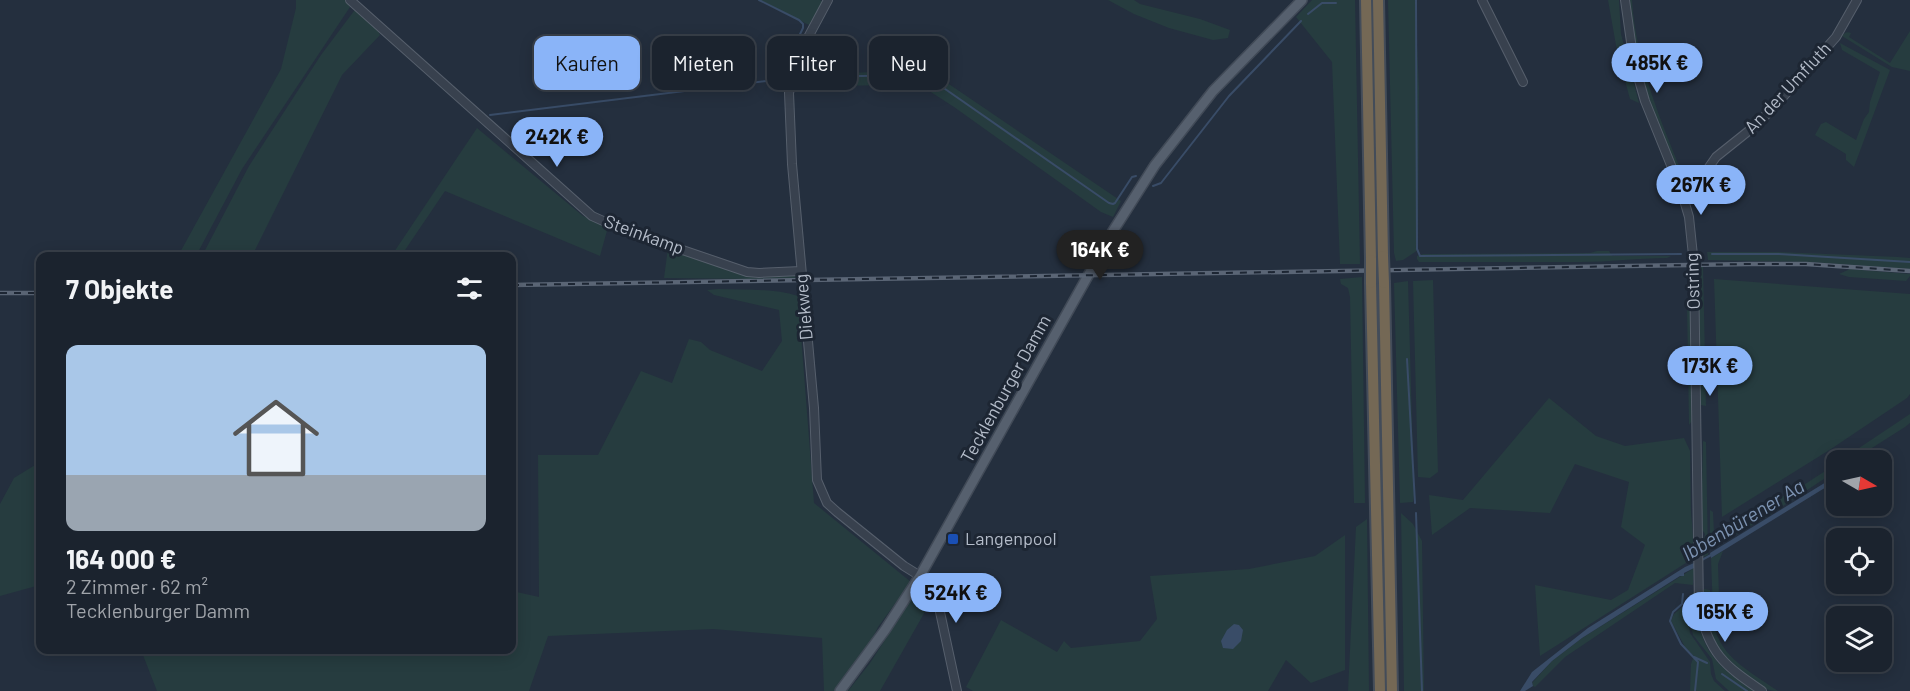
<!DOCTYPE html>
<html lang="de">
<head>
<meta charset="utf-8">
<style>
	:root { --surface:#1b232e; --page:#282f3a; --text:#f1f3f6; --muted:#a0a4aa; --line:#39404a; --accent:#8ab4f8 }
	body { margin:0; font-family:Barlow,sans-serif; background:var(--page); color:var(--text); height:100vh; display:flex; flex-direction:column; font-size:22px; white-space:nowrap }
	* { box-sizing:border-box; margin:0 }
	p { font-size:20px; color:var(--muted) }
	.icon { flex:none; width:33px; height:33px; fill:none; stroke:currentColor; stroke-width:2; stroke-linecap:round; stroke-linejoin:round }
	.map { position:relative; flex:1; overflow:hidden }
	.drawer { position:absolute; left:36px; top:252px; width:480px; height:402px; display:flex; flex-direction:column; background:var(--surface); border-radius:12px; box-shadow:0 3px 15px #0003,0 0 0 2px var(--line) }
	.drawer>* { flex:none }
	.banner { position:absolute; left:534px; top:36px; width:570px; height:54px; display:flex; gap:12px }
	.needle { width:39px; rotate:99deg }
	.controls { position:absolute; left:1826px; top:450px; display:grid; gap:12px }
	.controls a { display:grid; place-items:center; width:66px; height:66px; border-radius:12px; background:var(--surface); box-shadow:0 3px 15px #0003,0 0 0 2px var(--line); font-size:30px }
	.price { position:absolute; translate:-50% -51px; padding:0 14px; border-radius:21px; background:var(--accent); color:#111; font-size:20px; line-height:39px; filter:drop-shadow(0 2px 3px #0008) }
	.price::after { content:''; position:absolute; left:50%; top:36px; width:18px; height:14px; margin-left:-9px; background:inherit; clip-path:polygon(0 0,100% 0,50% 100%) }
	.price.current { background:#222; color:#fff }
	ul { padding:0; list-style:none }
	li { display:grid; align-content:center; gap:12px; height:318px; padding:0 30px }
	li+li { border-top:2px solid var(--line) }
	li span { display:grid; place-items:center; height:186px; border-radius:12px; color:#555 }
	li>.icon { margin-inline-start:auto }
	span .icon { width:108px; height:108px; fill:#fffc; stroke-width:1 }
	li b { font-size:26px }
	h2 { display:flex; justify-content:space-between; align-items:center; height:72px; padding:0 30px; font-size:26px }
	.tag { padding:0 21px; border-radius:12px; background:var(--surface); box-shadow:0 3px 15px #0003,0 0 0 2px var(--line); font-size:21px; line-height:54px }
	.tag.current { background:var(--accent); color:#111 }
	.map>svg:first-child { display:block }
	.green { fill:#263c3f }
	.water { fill:#394c67 }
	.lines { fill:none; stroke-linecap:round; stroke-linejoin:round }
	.stream { stroke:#394c67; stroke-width:2 }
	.minor-casing { stroke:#565f6c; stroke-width:10 }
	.major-casing { stroke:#414a57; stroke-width:12 }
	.highway-casing { stroke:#434c59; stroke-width:14 }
	.minor { stroke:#38414e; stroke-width:8 }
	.major { stroke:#56606e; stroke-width:9 }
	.highway { stroke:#746855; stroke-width:10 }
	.rail-casing { stroke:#5a6575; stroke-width:4.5 }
	.rail { stroke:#1d2633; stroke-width:2; stroke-dasharray:7; stroke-linecap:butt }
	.highway-bridge-casing { stroke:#434c59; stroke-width:14; stroke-linecap:butt }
	.highway-bridge { stroke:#746855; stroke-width:10 }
	.transit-dot { fill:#1a4fb4; stroke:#1d2633; stroke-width:2 }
	.labels { text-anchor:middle; stroke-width:6; stroke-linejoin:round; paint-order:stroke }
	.street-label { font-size:18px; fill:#b4bcc9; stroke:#1d2633 }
	.poi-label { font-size:18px; fill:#b4bcc9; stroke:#1d2633; text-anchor:start }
	.water-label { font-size:20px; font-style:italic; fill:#7c92b1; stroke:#1d2633 }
</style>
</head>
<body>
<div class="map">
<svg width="1910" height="691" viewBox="0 0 1910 691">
	<rect width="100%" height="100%" fill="#242f3e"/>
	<path class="green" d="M296,0H346L350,7L242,169L196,256H178L281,69L296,8Z
		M760,0H820L823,2L809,25Z
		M1108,0H1134L1140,4L1200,19L1230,30L1228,38L1213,40L1169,28L1134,14Z
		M1312,0H1355L1360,264H1340L1332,62L1296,17Z
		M1388,0H1415L1419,88L1418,250L1403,260L1396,261L1394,253Z
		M1608,0H1619L1621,34L1639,103L1630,99L1617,51Z
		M1628,0H1632C1636,63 1661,122 1685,180L1679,176C1666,144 1651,112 1642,79C1636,53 1632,27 1628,0Z
		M358,10L376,27L380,35L342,75L252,256H202L249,166L321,55L354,11Z
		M1910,31V71L1892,67L1842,36C1844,33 1847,31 1851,33L1849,37L1890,63Z
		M1840,43L1890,70L1854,167L1846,160V154L1815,135L1821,124L1826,122L1856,140L1864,119L1869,112L1870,102L1880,72L1842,50Z
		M919,71L940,78L1121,201L1113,217L1101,212L954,107L920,85L800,86L801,74Z
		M477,128L583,216L608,227L600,256L445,191L401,256L392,255Z
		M668,248L744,275L758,278L797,275V278L747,279L664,278Z
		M1597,251H1609L1612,256H1671L1667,258C1638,258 1609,262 1580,262C1527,262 1473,262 1419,262L1417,259V256L1423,254L1590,253Z
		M1707,252H1779L1898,257L1910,258V269L1811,262L1708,260Z
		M1698,266H1703L1706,406L1701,405L1700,397Z
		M1850,269L1910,274V276L1906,281L1849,277L1839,274Z
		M1362,277L1365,503H1354L1350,297L1348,288L1341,284L1340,279Z
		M1714,279L1910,294V394L1907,398L1831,449L1722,517Z
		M1433,280L1438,472L1430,478L1418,477L1413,281Z
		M1408,281L1414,494L1413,502L1400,503L1394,283Z
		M718,289C745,290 772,288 798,296L814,503L911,582L878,627L867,650L834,691H824L822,638L713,629L548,636L529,691H157L141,650H512V591L539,597L538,455H598L641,371L672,383L689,339L701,342L710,350L762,371L782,341L779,310L714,295L707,290Z
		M1687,305L1691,308L1692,421L1689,425Z
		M1549,398L1596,436L1625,446L1684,438L1690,451L1691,512L1694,549L1689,561L1540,656L1535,585L1611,600L1628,590L1645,545L1621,527L1629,482L1575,464L1550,513L1470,508L1432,535L1429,495L1463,500Z
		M1910,414V423L1905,427L1853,460H1841Z
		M1703,441L1706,442L1708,555L1703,557V545L1705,534L1701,528Z
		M40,462V585L0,596V504L14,478Z
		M1836,464V471L1771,514L1721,543L1710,535V510L1713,512L1714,532L1718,536L1755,510L1799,488Z
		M1401,513L1413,524L1422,541L1424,691H1404Z
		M1367,519L1369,691H1348L1356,527Z
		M1345,535V670L1311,683L1286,660L1268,691H973L966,687L1001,620L1057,652L1064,641L1071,648L1140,641L1157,619L1150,576L1249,569L1315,556Z
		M1723,551L1718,564L1720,628L1723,637L1721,638L1713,614L1711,558Z
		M1694,568L1693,585L1675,583L1565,657L1535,687L1533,686L1532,683L1552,661L1582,638Z
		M918,589L931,601L880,691H848L870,663Z
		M1704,589L1710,590C1711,651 1731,659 1778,691C1765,691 1759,685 1749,678C1714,654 1706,629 1704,589Z
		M1693,592L1695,594C1698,646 1711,662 1754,691H1729L1716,679L1712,659L1693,635L1689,619Z
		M1681,608L1687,611L1690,633L1710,662L1711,674L1714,681L1725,691H1690L1691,664L1694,656L1685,647L1671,621L1674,614Z"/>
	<path class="water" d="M1836,476V481L1711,558L1710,553Z
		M1694,563V568L1684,573V576H1680L1582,638L1552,661L1532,682L1533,686L1525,691H1520L1532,672L1588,628L1685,567Z
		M1234,624L1239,625L1243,630L1241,641L1233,649L1223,648L1221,641L1227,630Z"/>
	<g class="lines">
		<path class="stream" d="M759,0L799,20L803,24V28L783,69
			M1416,0L1417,249L1420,256L1681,254
			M1308,14L1322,3H1336
			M798,77L925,75L1109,203L1113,204L1115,203L1132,177L1136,176
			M490,115L783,79
			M1153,186L1161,183L1229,96L1301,21
			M1712,254H1779L1910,262
			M1407,359L1415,503
			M1416,513L1422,691
			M1700,561L1711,555
			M1683,594L1682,604L1673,612L1670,621L1681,644L1698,662L1695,691
			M1694,657L1707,663
			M1722,674L1747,691"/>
		<defs>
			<path id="minor" d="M350,0L592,216L621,229L747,272L759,273L801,271
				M828,0L798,56L789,93L792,164L814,408L817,480L827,503L837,512L904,566L920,576L930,585L937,598L957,691
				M1482,0L1523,82
				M1625,0L1634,63L1645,101L1681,190L1689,217L1694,265L1699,607C1709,654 1724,665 1762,691
				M1681,190L1700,180L1716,157L1756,125L1775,106L1836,37L1857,0"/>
			<path id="major" d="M840,691L885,630L920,576L1113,231L1155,165L1213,91L1302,0"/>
			<path id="highway" d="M1366,0L1371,260
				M1378,0L1383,256
				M1371,283L1380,691
				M1384,283L1392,691"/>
		</defs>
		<use href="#minor" class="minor-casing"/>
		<use href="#major" class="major-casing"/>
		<use href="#highway" class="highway-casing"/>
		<use href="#minor" class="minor"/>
		<use href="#major" class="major"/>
		<use href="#highway" class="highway"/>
		<defs>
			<path id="rail" d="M512,285L1749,264H1806L1910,271
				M0,293H40"/>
		</defs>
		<use href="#rail" class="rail-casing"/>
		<use href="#rail" class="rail"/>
		<defs>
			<path id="highway-bridge" d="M1383,256L1384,283
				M1371,260V283"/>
		</defs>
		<use href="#highway-bridge" class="highway-bridge-casing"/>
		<use href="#highway-bridge" class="highway-bridge"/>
	</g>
	<rect class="transit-dot" x="947" y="533" width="12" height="12" rx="3"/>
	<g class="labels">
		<g class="street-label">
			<text transform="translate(1788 88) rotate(-47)" y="6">An der Umfluth</text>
			<text transform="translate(644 235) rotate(20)" y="6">Steinkamp</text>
			<text transform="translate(1693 281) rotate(-92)" y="6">Ostring</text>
			<text transform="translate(804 307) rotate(-95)" y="6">Diekweg</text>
			<text transform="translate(1006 389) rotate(-61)" y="6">Tecklenburger Damm</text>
		</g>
		<g class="poi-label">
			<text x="965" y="545">Langenpool</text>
		</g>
		<g class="water-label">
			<text transform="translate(1743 520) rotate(-31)" y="7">Ibbenbürener Aa</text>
		</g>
	</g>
</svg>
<div class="controls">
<a><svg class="needle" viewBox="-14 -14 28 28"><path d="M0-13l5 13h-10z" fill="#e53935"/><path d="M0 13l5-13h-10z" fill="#a0a4aa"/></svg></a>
<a><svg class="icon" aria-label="locate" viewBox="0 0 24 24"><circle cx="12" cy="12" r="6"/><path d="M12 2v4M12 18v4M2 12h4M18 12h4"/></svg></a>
<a><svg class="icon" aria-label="layers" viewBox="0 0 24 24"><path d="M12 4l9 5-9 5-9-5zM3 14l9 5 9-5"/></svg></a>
</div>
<b class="price" style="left:1657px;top:94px">485K €</b>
<b class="price" style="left:557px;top:168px">242K €</b>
<b class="price" style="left:1701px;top:216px">267K €</b>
<b class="price current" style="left:1100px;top:281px">164K €</b>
<b class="price" style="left:1710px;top:397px">173K €</b>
<b class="price" style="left:956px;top:624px">524K €</b>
<b class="price" style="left:1725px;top:643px">165K €</b>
<div class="banner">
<a class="tag current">Kaufen</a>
<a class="tag">Mieten</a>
<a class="tag">Filter</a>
<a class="tag">Neu</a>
</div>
<section class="drawer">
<h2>7 Objekte<svg class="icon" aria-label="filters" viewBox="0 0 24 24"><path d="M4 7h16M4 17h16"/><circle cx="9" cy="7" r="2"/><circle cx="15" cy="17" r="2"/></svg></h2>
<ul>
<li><span style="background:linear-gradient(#a9c7e8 70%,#9aa5b1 0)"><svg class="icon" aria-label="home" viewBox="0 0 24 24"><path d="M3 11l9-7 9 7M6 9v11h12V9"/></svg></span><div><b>164 000 €</b><p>2 Zimmer · 62 m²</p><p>Tecklenburger Damm</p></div></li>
</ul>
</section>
</div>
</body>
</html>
